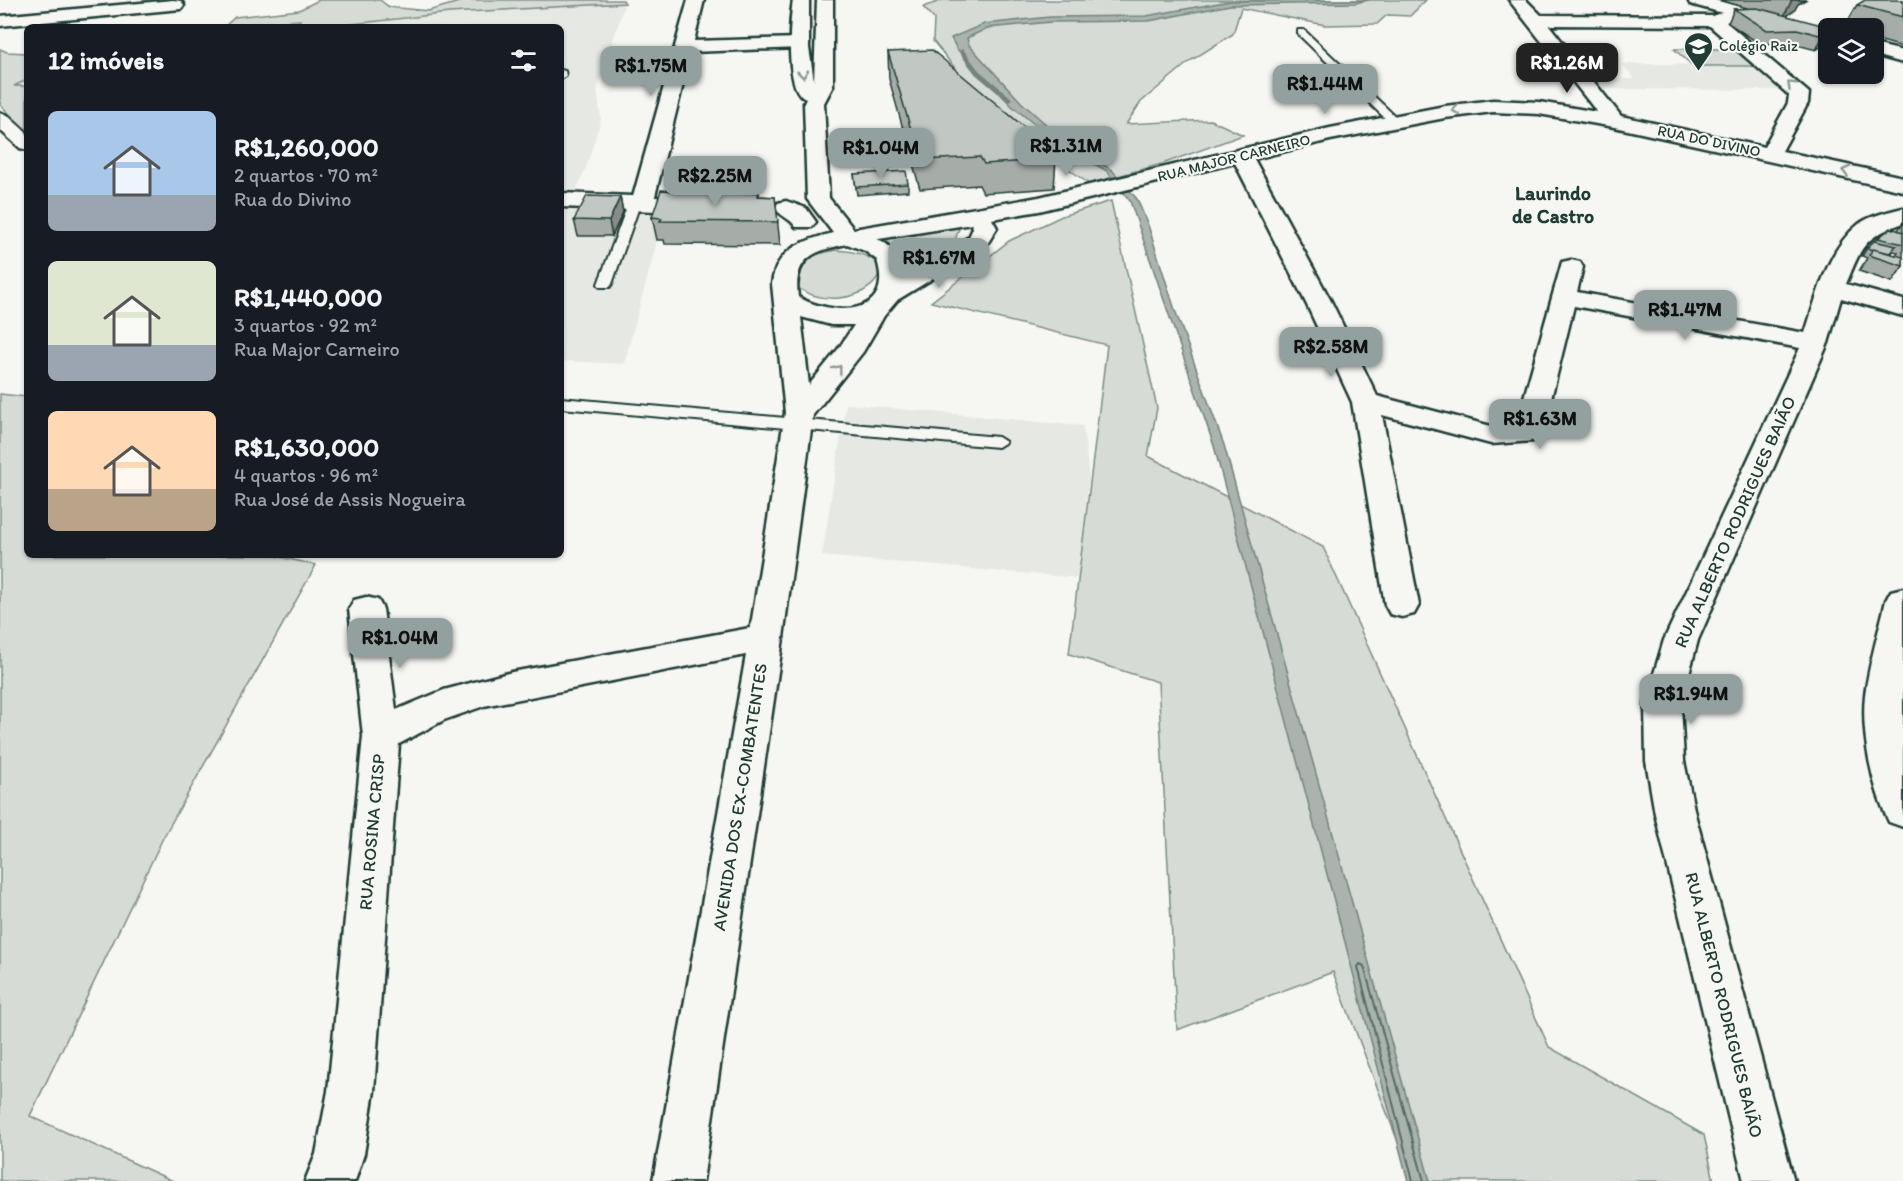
<!DOCTYPE html>
<html lang="pt">
<head>
<meta charset="utf-8">
<style>
	:root { --surface:#171b24; --page:#20242c; --text:#f1f3f6; --muted:#9ea1a6; --accent:#92a19f }
	body { margin:0; font-family:Itim,sans-serif; background:var(--page); color:var(--text); height:100vh; display:flex; flex-direction:column; font-size:22px; white-space:nowrap }
	* { box-sizing:border-box; margin:0 }
	p { font-size:20px; color:var(--muted) }
	.icon { flex:none; width:33px; height:33px; fill:none; stroke:currentColor; stroke-width:2; stroke-linecap:round; stroke-linejoin:round }
	.map { position:relative; flex:1; overflow:hidden }
	.drawer { position:absolute; left:24px; top:24px; width:540px; height:534px; display:flex; flex-direction:column; background:var(--surface); border-radius:9px; box-shadow:0 2px 4px #0004 }
	.drawer>* { flex:none }
	.tools { position:absolute; left:1818px; top:18px; display:grid; gap:12px }
	.tools a { display:grid; place-items:center; width:66px; height:66px; border-radius:9px; background:var(--surface); box-shadow:0 2px 4px #0004; font-size:30px }
	.price { position:absolute; translate:-50% -51px; padding:0 14px; border-radius:12px; background:var(--accent); color:#111; font-size:20px; line-height:39px; filter:drop-shadow(0 2px 3px #0008) }
	.price::after { content:''; position:absolute; left:50%; top:36px; width:18px; height:14px; margin-left:-9px; background:inherit; clip-path:polygon(0 0,100% 0,50% 100%) }
	.price.selected { background:#222; color:#fff }
	ul { padding:0; list-style:none }
	li { display:flex; align-items:center; gap:18px; height:150px; padding:0 24px }
	li span { display:grid; place-items:center; flex:none; width:168px; height:120px; border-radius:9px; color:#555 }
	li>.icon { margin-inline-start:auto }
	span .icon { width:72px; height:72px; fill:#fffc; stroke-width:1 }
	li b { font-size:26px }
	h2 { display:flex; justify-content:space-between; align-items:center; height:72px; padding:0 24px; font-size:26px }
	.map>svg:first-child { display:block }
	.built { fill:#e6e8e4 }
	.green { fill:#d6dbd6; stroke:#7a8c85; stroke-width:1.5 }
	.water { fill:#aab3ae; stroke:#72847d; stroke-width:1.5 }
	.lines { fill:none; stroke-linecap:round; stroke-linejoin:round }
	.shore { stroke:#576c65; stroke-width:2 }
	.stream { stroke:#72847d; stroke-width:5 }
	.lane-casing { stroke:#1f3d34; stroke-width:4 }
	.street-casing { stroke:#1f3d34; stroke-width:5 }
	.secondary-casing { stroke:#1f3d34; stroke-width:5 }
	.primary-casing { stroke:#1f3d34; stroke-width:5 }
	.lane { fill:#f6f6f2; fill-rule:evenodd }
	.street { fill:#f6f6f2; fill-rule:evenodd }
	.secondary { fill:#f6f6f2; fill-rule:evenodd }
	.primary { fill:#f6f6f2; fill-rule:evenodd }
	.wall { fill:#a6aca8; stroke:#1f3d34; stroke-width:1.5; fill-rule:evenodd }
	.shaded-wall { fill:#878c88; stroke:#1f3d34; stroke-width:1.5 }
	.building { fill:#c1c8c3; stroke:#1f3d34; stroke-width:1.5 }
	.oneway { stroke:#8a9a93 }
	.labels { text-anchor:middle; stroke-width:4.5; stroke-linejoin:round; paint-order:stroke }
	.far-poi-label { font-size:15px; fill:#1f3d34; stroke:#f6f6f2; text-anchor:start }
	.far-street-label { font-size:15px; fill:#1f3d34; stroke:#f6f6f2 }
	.street-label { font-size:18px; fill:#1f3d34; stroke:#f6f6f2 }
	.far-district-label { font-size:20px; font-weight:bold; fill:#1f3d34; stroke:#f6f6f2 }
</style>
</head>
<body>
<div class="map">
<svg width="1903" height="1181" viewBox="0 0 1903 1181">
	<rect width="100%" height="100%" fill="#f6f6f2"/>
	<filter id="ink" filterUnits="userSpaceOnUse"><feTurbulence type="fractalNoise" baseFrequency=".0167" numOctaves="2"/><feDisplacementMap in="SourceGraphic" scale="12" xChannelSelector="R" yChannelSelector="G"/><feConvolveMatrix kernelMatrix="1 2 1 2 8 2 1 2 1" color-interpolation-filters="sRGB"/></filter>
	<g filter="url(#ink)">
		<path class="built" d="M625,3L597,90L601,119L586,168L574,195L561,194V27H326L449,13Z
			M1622,64L1758,65L1787,90L1600,89L1590,79H1635Z
			M561,210L665,212L624,364L561,361Z
			M846,404L1083,426L1089,478L1079,578L822,556Z"/>
		<path class="green" d="M319,0H380L389,7L428,11L466,0H623L625,3L449,13L326,27H297L300,20L225,26L235,17L299,10Z
			M943,0H1426L1410,16L1387,15L1377,24L1325,25L1241,8L1233,34L1190,61L1141,102L1126,124L1211,120L1243,135L1165,163L1089,184L1012,127L963,78L933,41L934,19L923,7Z
			M0,49L7,52L27,53V80L14,86H27V130L0,105Z
			M1674,49H1734L1754,66H1693Z
			M1111,201L1157,408L1148,456L1323,547L1549,1047L1704,1135L1714,1181H1413L1333,972L1177,1030L1158,682L1069,654L1107,345L931,302L1009,241L1062,216Z
			M950,226L959,229L955,240L908,264L884,237Z
			M836,250C931,257 848,327 794,285L792,269L809,256Z
			M0,394L27,397V555H271L316,565L163,838L30,1116L173,1181H0Z"/>
		<path class="water" d="M1369,0L1355,3L1230,5L1149,21L1051,22L988,28L967,38L969,45L1021,102L1067,143L1112,170L1137,199L1148,225L1175,310L1224,445L1430,1181H1408L1214,446L1130,201L1107,171L1060,145L1012,106L957,49L951,38L984,24L1050,17L1146,16L1230,1Z"/>
		<g class="lines">
			<path class="shore" d="M1413,1181L1358,967L1360,964L1364,966L1424,1181"/>
			<path class="stream" d="M962,52L977,72L1009,99"/>
			<defs>
				<path id="lane" d="M1298,30H1304L1398,119V123H1390L1298,34Z
					M561,70L565,71L566,76L561,79Z
					M634,200L640,204L612,284L610,287H600L598,284L628,204Z
					M561,398L998,437L1006,442L998,447L561,408Z"/>
				<path id="street" d="M173,0L181,1L184,5L181,9L0,26V16Z
					M688,0H704L694,41L800,38L809,43L800,48L691,52L653,204L650,209H634L631,204Z
					M1509,0H1526L1541,15L1712,16L1738,7L1744,8L1747,12L1744,16L1726,22L1809,93L1808,103L1782,151L1903,177V191L1614,127L1539,114L1493,112L1445,118L1330,140L1254,159L1332,303L1377,396L1491,426H1514L1518,419L1562,262L1571,260L1580,262L1583,267L1577,292L1805,333C1817,297 1827,249 1859,224C1869,216 1890,211 1903,208V223C1863,238 1862,246 1846,284L1903,300V316L1841,298L1828,343L1698,640L1681,704L1684,761L1695,814L1794,1181H1744L1655,814L1646,761L1645,704L1664,640L1800,348L1574,306L1546,419L1533,441L1491,444L1382,415L1419,605L1414,614L1402,617L1390,614L1385,605L1352,402L1306,303L1235,163L1039,211L992,219L997,228L986,246L899,299L890,301L881,299L878,294L881,289L969,237L973,228L972,224L848,244L840,242L836,237L840,232L848,230L1039,197L1330,128L1445,106L1493,100L1539,102L1597,112ZM1549,25L1710,26L1789,95L1788,103L1764,147L1621,116Z
					M1903,588V827L1889,822C1872,787 1861,734 1865,695C1869,664 1879,631 1886,600L1891,591Z
					M366,597L378,600L383,609L396,710L444,690L512,672L766,625L778,629L783,638L778,647L766,651L484,706L444,720L399,744L374,1091L364,1154L355,1181H305L316,1154L328,1091L363,736L349,609L354,600Z"/>
				<path id="secondary" d="M1688,0H1715L1828,32V42L1690,4Z
					M1874,44L1903,51V63L1874,55Z
					M0,113L7,115L27,133V150L20,148L0,130Z
					M561,193L702,199L710,201L713,206L710,211L702,213L561,207Z"/>
				<path id="primary" d="M793,0H809V48L814,81L817,0H833V86L824,103L829,198L856,232L882,241L894,250L902,264L904,281L900,297L884,316L863,352L813,415L783,638L703,1181H653L749,638L785,413L772,284C776,249 802,241 833,233L807,199L804,103L806,99C784,92 790,19 793,0ZM847,244L865,251L877,260C895,318 832,316 798,297C793,258 813,251 847,244ZM801,317L831,325H854L839,348L809,385Z
					M786,201L806,208L816,222L812,227H796C790,218 780,216 775,208L778,203Z"/>
			</defs>
			<use href="#lane" class="lane-casing"/>
			<use href="#street" class="street-casing"/>
			<use href="#secondary" class="secondary-casing"/>
			<use href="#primary" class="primary-casing"/>
			<use href="#lane" class="lane"/>
			<use href="#street" class="street"/>
			<use href="#secondary" class="secondary"/>
			<use href="#primary" class="primary"/>
		</g>
		<path class="wall" d="M1720,0H1805L1798,4L1794,11L1786,16L1828,28V39L1827,42L1816,50L1790,43L1760,44L1728,23L1734,9H1750Z
			M1903,0V47L1874,39V28H1844L1857,5Z
			M888,52L1056,159L1054,188L983,193L979,185L920,189L889,79Z
			M854,174L908,184V191L857,195Z
			M759,192V196L775,197L780,245L665,244L664,240H657L652,217L730,194Z
			M620,197L623,212L612,236H578L574,220Z
			M1903,222V266L1892,282L1859,271L1867,258L1862,256L1867,248L1876,241L1878,238L1898,230ZM1893,251L1898,252L1896,255L1891,254Z"/>
		<path class="shaded-wall" d="M1792,0H1805L1798,4L1794,11L1783,18Z
			M1828,32V39L1827,42L1816,50L1823,36Z
			M620,197L623,212L612,236L609,221Z"/>
		<path class="building" d="M1865,0H1903V17L1857,5Z
			M1757,8L1833,28H1828V32L1823,36L1797,29L1767,30L1734,9Z
			M932,50L1054,152L1056,159L984,164L980,157L920,160L888,52Z
			M906,171L908,184L856,187L854,174Z
			M661,190L730,194L759,192L758,196L775,197L778,222L660,221L662,218L652,217Z
			M587,196L620,197L609,221L574,220Z
			M1891,228L1903,232V244L1878,238Z
			M1874,241L1896,246L1890,253L1873,249L1872,250L1867,248Z
			M1873,249L1903,257V266L1869,255Z"/>
		<defs><path id="oneway-chevron" d="M-2-3.5L2.5 0L-2 3.5" fill="none" stroke-width="1.6" stroke-linecap="round" stroke-linejoin="round" transform="scale(1.5)"/></defs>
		<g class="oneway">
			<use href="#oneway-chevron" transform="translate(803 74) rotate(84)"/>
			<use href="#oneway-chevron" transform="translate(1791 85) rotate(-136)"/>
			<use href="#oneway-chevron" transform="translate(1456 110) rotate(172)"/>
			<use href="#oneway-chevron" transform="translate(1846 171) rotate(-167)"/>
			<use href="#oneway-chevron" transform="translate(838 369) rotate(-52)"/>
		</g>
	</g>
	<defs>
		<symbol id="school-pin" viewBox="-11 -11 22 30"><path d="M0 17L-7.5 6A9.5 9.5 0 1 1 7.5 6Z" fill="#1f3d34" stroke="#f6f6f2"/><path d="M0-5L7-2L0 1L-7-2ZM-4 1L0 2.5L4 1V4Q0 6-4 4Z" fill="#fff"/></symbol>
	</defs>
	<g fill-rule="evenodd">
		<use href="#school-pin" x="1682" y="30" width="33" height="45"/>
	</g>
	<g class="labels">
		<g class="far-poi-label">
			<text x="1719" y="51">Colégio Raiz</text>
		</g>
		<g class="far-street-label">
			<text transform="translate(1709 141) rotate(12)" y="5">RUA DO DIVINO</text>
			<text transform="translate(1234 158) rotate(-14)" y="5">RUA MAJOR CARNEIRO</text>
		</g>
		<g class="street-label">
			<text transform="translate(1735 522) rotate(-66)" y="6">RUA ALBERTO RODRIGUES BAIÃO</text>
			<text transform="translate(740 797) rotate(-81)" y="6">AVENIDA DOS EX-COMBATENTES</text>
			<text transform="translate(372 832) rotate(-85)" y="6">RUA ROSINA CRISP</text>
			<text transform="translate(1724 1005) rotate(76)" y="6">RUA ALBERTO RODRIGUES BAIÃO</text>
		</g>
		<g class="far-district-label">
			<text x="1553" y="200">Laurindo<tspan x="1553" dy="23">de Castro</tspan></text>
		</g>
	</g>
</svg>
<div class="tools">
<a><svg class="icon" aria-label="layers" viewBox="0 0 24 24"><path d="M12 4l9 5-9 5-9-5zM3 14l9 5 9-5"/></svg></a>
</div>
<b class="price selected" style="left:1567px;top:94px">R$1.26M</b>
<b class="price" style="left:651px;top:97px">R$1.75M</b>
<b class="price" style="left:1325px;top:115px">R$1.44M</b>
<b class="price" style="left:1066px;top:177px">R$1.31M</b>
<b class="price" style="left:881px;top:179px">R$1.04M</b>
<b class="price" style="left:715px;top:207px">R$2.25M</b>
<b class="price" style="left:939px;top:289px">R$1.67M</b>
<b class="price" style="left:1685px;top:341px">R$1.47M</b>
<b class="price" style="left:1331px;top:378px">R$2.58M</b>
<b class="price" style="left:1540px;top:450px">R$1.63M</b>
<b class="price" style="left:400px;top:669px">R$1.04M</b>
<b class="price" style="left:1691px;top:725px">R$1.94M</b>
<section class="drawer">
<h2>12 imóveis<svg class="icon" aria-label="filters" viewBox="0 0 24 24"><path d="M4 7h16M4 17h16"/><circle cx="9" cy="7" r="2"/><circle cx="15" cy="17" r="2"/></svg></h2>
<ul>
<li><span style="background:linear-gradient(#a9c7e8 70%,#9aa5b1 0)"><svg class="icon" aria-label="home" viewBox="0 0 24 24"><path d="M3 11l9-7 9 7M6 9v11h12V9"/></svg></span><div><b>R$1,260,000</b><p>2 quartos · 70 m²</p><p>Rua do Divino</p></div></li>
<li><span style="background:linear-gradient(#dfe7d0 70%,#9aa5b1 0)"><svg class="icon" aria-label="home" viewBox="0 0 24 24"><path d="M3 11l9-7 9 7M6 9v11h12V9"/></svg></span><div><b>R$1,440,000</b><p>3 quartos · 92 m²</p><p>Rua Major Carneiro</p></div></li>
<li><span style="background:linear-gradient(#ffd9b3 65%,#b9a48a 0)"><svg class="icon" aria-label="home" viewBox="0 0 24 24"><path d="M3 11l9-7 9 7M6 9v11h12V9"/></svg></span><div><b>R$1,630,000</b><p>4 quartos · 96 m²</p><p>Rua José de Assis Nogueira</p></div></li>
</ul>
</section>
</div>
</body>
</html>
